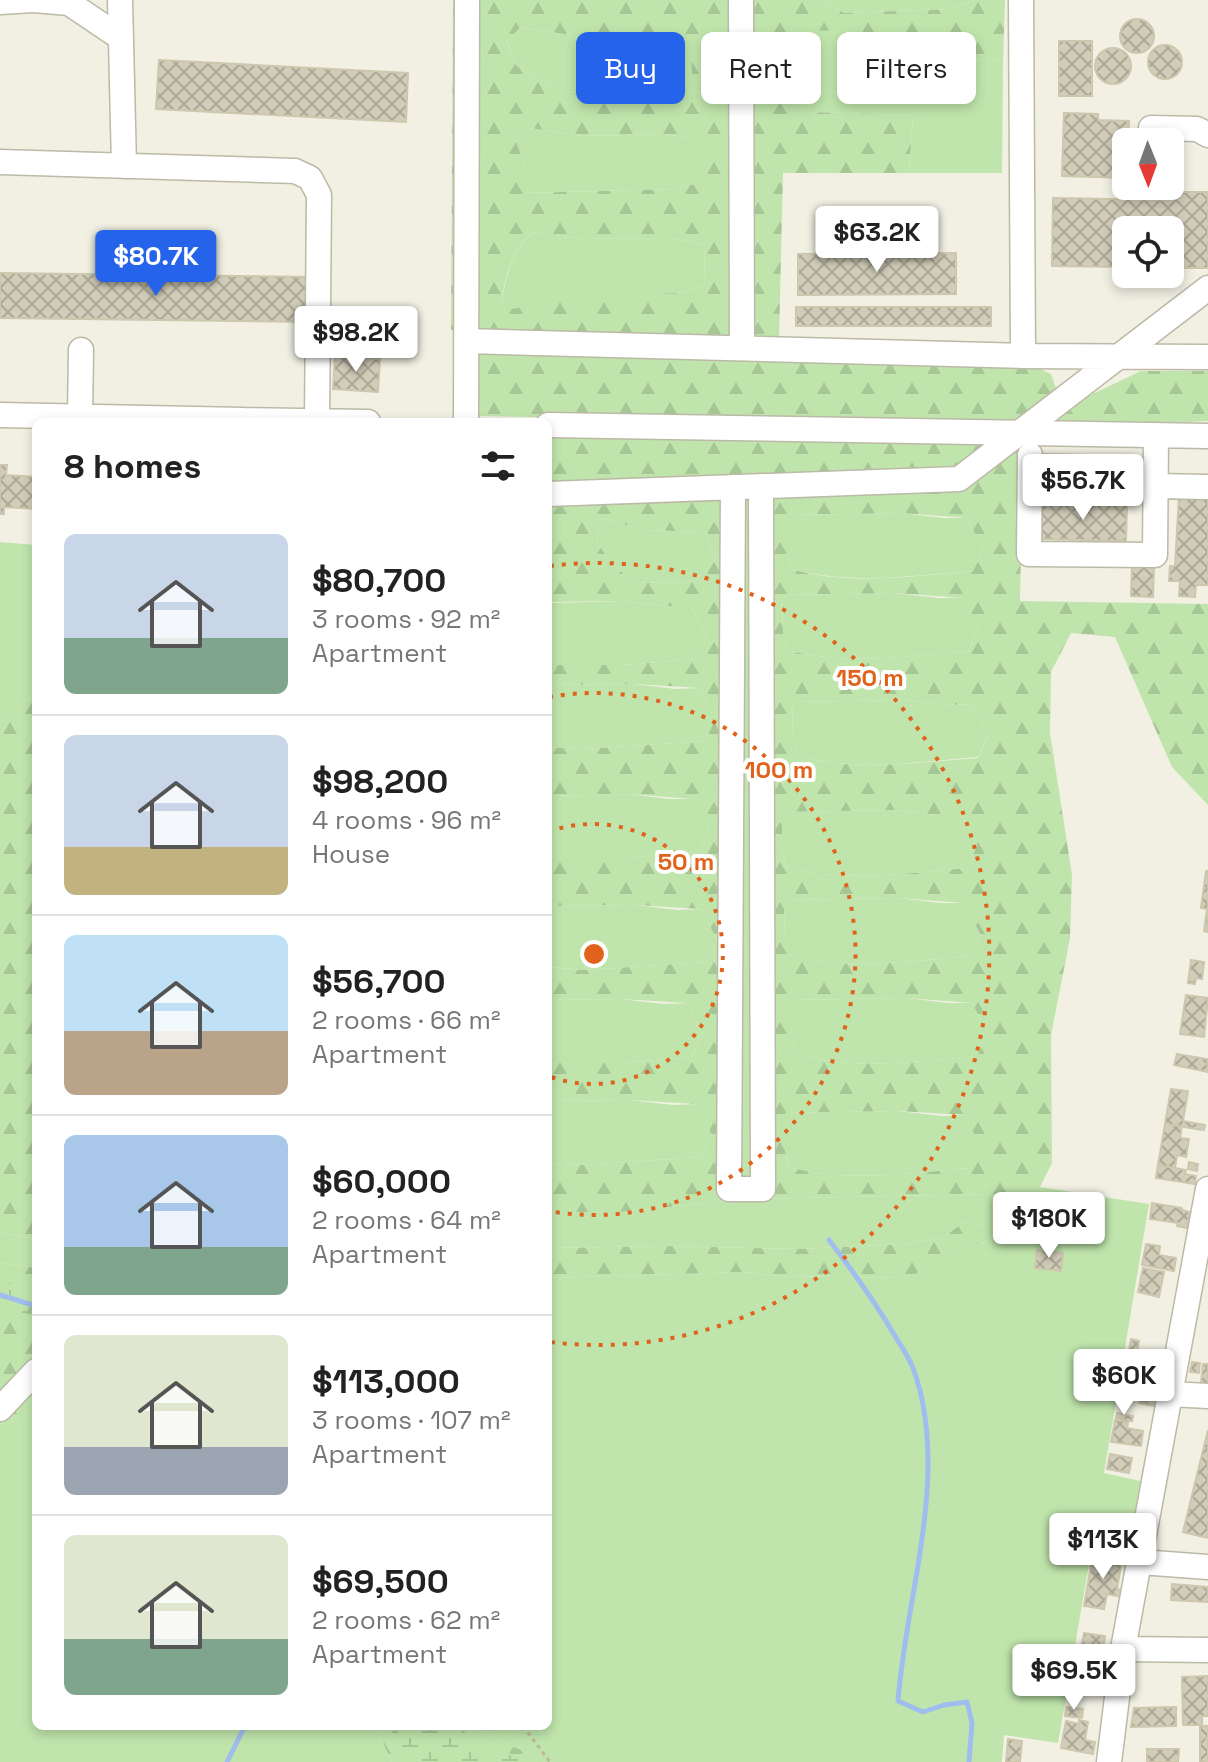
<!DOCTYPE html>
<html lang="en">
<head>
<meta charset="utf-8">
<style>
	:root { --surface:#fff; --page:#f2f2f2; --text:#222; --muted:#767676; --line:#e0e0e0; --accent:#2563eb }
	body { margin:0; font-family:"Space Grotesk",sans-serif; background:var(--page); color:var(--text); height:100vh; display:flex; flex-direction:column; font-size:30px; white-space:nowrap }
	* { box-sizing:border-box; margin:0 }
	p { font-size:26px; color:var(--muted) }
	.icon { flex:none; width:44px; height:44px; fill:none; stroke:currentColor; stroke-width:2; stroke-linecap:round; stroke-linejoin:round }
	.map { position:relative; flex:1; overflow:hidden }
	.drawer { position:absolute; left:32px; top:418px; width:520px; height:1312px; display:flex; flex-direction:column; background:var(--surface); border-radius:12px; box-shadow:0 4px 12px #0003 }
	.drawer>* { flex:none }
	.hud { position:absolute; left:576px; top:32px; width:512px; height:72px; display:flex; gap:16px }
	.needle { width:52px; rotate:179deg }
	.controls { position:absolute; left:1112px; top:128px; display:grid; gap:16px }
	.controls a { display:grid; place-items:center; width:72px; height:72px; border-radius:12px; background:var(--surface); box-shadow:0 4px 12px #0003; font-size:40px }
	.price { position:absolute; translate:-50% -68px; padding:0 18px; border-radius:8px; background:#fff; color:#222; font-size:26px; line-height:52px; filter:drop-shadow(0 2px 4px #0008) }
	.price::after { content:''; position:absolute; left:50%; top:48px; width:24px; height:18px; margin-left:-12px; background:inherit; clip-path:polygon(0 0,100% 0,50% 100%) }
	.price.current { background:var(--accent); color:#fff }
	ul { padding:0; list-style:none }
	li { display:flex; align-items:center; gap:24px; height:200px; padding:0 32px }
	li+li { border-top:2px solid var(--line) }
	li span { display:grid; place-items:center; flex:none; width:224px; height:160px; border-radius:12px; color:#555 }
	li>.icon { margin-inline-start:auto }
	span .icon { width:96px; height:96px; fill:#fffc; stroke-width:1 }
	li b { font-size:34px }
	h2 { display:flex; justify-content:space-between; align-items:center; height:96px; padding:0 32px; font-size:34px }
	.pill { padding:0 28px; border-radius:12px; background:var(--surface); box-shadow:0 4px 12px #0003; font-size:28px; line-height:72px }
	.pill.current { background:var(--accent); color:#fff }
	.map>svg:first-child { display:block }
	.green { fill:#c0e5ac }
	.forest { fill:url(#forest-firs); fill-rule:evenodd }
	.wetland { fill:url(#wetland-marsh) }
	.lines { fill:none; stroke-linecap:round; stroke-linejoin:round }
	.stream { stroke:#a0beed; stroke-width:5 }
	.building { fill:url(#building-cross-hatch); stroke:#ccc7ad; stroke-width:2 }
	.minor-casing { stroke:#bcb9a6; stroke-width:27 }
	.path { stroke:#bdb898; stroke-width:3; stroke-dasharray:4 4; stroke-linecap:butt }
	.minor { stroke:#fff; stroke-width:24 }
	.ring { fill:none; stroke:#e1621b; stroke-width:4; stroke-dasharray:4 8 }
	.centre { fill:#e1621b; stroke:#fff; stroke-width:4 }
	.ring-label { font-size:24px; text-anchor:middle; font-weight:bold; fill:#e1621b; stroke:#fff; stroke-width:8; stroke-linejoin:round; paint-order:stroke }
</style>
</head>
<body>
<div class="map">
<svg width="1208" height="1762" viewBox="0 0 1208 1762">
	<defs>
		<pattern id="forest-firs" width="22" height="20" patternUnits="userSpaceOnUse" patternTransform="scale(2)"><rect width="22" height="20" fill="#c0e5ac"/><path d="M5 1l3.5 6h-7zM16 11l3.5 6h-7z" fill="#a6c695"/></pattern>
		<pattern id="wetland-marsh" width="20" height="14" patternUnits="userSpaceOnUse" patternTransform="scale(2)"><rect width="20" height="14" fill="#c0e5ac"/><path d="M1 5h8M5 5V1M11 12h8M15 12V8" fill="none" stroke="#a6c695"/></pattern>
		<pattern id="building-cross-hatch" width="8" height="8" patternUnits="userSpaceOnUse" patternTransform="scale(2)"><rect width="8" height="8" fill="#d2cdb9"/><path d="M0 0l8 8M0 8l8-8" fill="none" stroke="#aca897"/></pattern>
	</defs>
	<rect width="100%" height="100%" fill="#f1f0e3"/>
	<path class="green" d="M823,0H975L948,9L844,13Z
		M520,28L572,35L655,34L692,40V81L665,89L562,93L516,65L506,40Z
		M804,29L969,35V59L1003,61L1002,173H909L913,115L810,112Z
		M530,128L582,136L665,134L702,140V182L675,189L525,193V166L516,141Z
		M533,232L584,239L668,238L704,244L705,286L678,293L605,297L500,312C506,280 508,255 533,232Z
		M901,513L944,518H967L983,549L973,571C912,576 850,585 791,569L787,552V515Z
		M601,518L645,530L705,532L715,560L694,582L633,583L609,560L597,542Z
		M0,542L36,545V692L0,722Z
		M896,593L939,598H963L978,629L968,651C908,656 846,666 787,650L783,632L782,595Z
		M624,601L667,606H691L707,637L696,659L623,665H548V603Z
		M633,684L676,689L699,688L715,719L705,741L583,749L548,747V685Z
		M906,700L949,705L973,704L988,735L978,757C918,762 856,772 797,756L793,739L792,702Z
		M627,794L670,799H694L709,830L699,852L626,858H548V796Z
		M895,810L938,815H962L977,846L967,868C907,873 845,883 786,867L782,849L781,812Z
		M898,898L941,903H965L980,934L970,956C910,961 848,971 788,955L785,937L784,900Z
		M635,905L678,910L701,909L717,940L707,962L585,970L548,967V906Z
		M906,998L949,1003H972L988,1034L978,1056C917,1061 855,1071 796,1054L792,1037V1000Z
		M620,999L664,1004L687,1003L702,1034L692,1057L619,1063H548V1000Z
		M630,1100L673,1105L697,1104L712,1135L702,1157L580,1165L548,1163V1101Z
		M898,1111L942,1116L965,1115L981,1146L970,1168C910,1173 848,1183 789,1167L785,1150L784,1113Z
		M1040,1187L1149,1204L1104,1473L1145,1482L1132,1562L1091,1553L1058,1743L1004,1735L1002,1762H544L542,1758L505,1744L477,1726H548V1278L743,1272L780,1276L907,1278L954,1252L986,1241L1032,1203Z
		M992,1194L996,1223L978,1225L964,1222L942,1238L903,1244L799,1249L667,1246L548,1248V1212H618L748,1199Z
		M0,1233L36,1239V1268L0,1263Z
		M36,1412V1726H375L392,1762H0V1424L24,1419Z"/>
	<path class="forest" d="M453,0H823L844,13L948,9L975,0H1005L1003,61L969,59V35L804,30L810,112L913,115L909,173H783L779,339L451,330ZM520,28L572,35L655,34L691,40L692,81L665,89L562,93L516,65L506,41ZM530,128L582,136L665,134L701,140L702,182L675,189L526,193L525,166L516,141ZM533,232L584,239L668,238L704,244L705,286L678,293L574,297L501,311C503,282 510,252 533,232Z
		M478,351L1032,365L1051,374L1058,394L1084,398L1141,371H1208V421L1100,427L476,416Z
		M548,433L1023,440L1020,601L1208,604V805L1172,767L1115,637L1071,633L1051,672L1050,733L1072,875L1070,938L1051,1035L1052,1163L1032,1203L986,1241L954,1252L908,1278L780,1276L743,1272L548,1278V1248L667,1246L799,1249L903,1244L942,1238L964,1222L978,1225L996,1222L991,1194L748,1199L618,1212H548V1163L580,1165L702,1157L712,1135L696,1104L630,1100L548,1101V1063H619L692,1057L702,1034L687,1003L620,999L548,1000V967L585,970L707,962L717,940L701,909L635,905L548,906V858H626L699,852L709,830L693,799L627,794L548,796V747L583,749L705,741L715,719L699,688L633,684L548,685V665H623L696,659L707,637L691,606H667L624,601L548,602ZM901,513L967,518L983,549L973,571C913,576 850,586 791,569L787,552V515ZM601,518L645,530L705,532L715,560L694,582L633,583L609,560L597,542ZM896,593L962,598L978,629L968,651C908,656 846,666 787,650L783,632L782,595ZM906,700L949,705L973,704L988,735L978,758C918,762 856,772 797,756L793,739L792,702ZM895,810L938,815H962L977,846L967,868C907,873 845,883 786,867L782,849V812ZM898,898L964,903L980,934L970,956C910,961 848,971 789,955L785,937L784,900ZM906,998L972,1003L988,1034L977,1056C917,1061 855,1071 796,1054L792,1037V1000ZM898,1111L965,1115L980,1146L970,1168C910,1173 848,1183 789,1167L785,1150V1113Z
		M36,692V1239L0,1233V722Z
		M0,1263L36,1268V1360L0,1398Z
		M36,1382V1412L25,1419L0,1424V1419Z
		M375,1726H477L505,1744L543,1758L544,1762H392Z"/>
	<path class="wetland" d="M0,1280L19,1287L28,1320L0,1315Z
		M390,1726H459L479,1748L516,1757L522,1762H404Z"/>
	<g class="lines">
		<path class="stream" d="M829,1240C853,1271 875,1302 895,1336C901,1346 909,1357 913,1368C951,1471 906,1594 898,1701L923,1712L944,1705L967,1702L972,1723L969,1762
			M0,1295L36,1306
			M227,1762L245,1726"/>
	</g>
	<path class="building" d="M1120 36a17 17 0 1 1 34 0a17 17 0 1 1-34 0Z
		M1059,41H1092V96H1059Z
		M1148 62a17 17 0 1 1 34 0a17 17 0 1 1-34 0Z
		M1095 66a18 18 0 1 1 36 0a18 18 0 1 1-36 0Z
		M159,60L408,73L406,122L156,109Z
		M1064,113L1098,114V120L1129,121L1126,178L1062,176Z
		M1172,192H1208V268H1170V230H1126V267L1052,266L1053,198L1172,200Z
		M956,253V294L798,295V254Z
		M0,273L313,277V322L0,318Z
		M796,307H991V326H796Z
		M335,356L380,359L378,392L333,389Z
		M1041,454L1129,456L1128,492L1040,490Z
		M0,465H7L6,475L36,477V509L4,507V514H0Z
		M1179,495L1208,497V585H1196L1195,597L1179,596L1180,581H1169L1170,566H1175Z
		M1039,503L1127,505L1126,541L1039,539Z
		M1132,566L1154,567L1153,597L1131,596Z
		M1206,871H1208V909L1201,908Z
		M1207,909H1208V932L1204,931Z
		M1191,960L1204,962L1202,979L1196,978L1195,984L1188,983Z
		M1186,995L1208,998L1204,1037L1180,1034Z
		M1177,1054L1207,1059L1208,1072L1174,1065Z
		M1171,1089L1188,1091L1183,1121L1205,1125L1204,1130L1165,1124Z
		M1165,1124L1182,1126L1180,1138L1189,1139L1186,1157L1177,1155L1175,1168L1158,1165Z
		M1189,1162L1198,1164L1197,1171L1188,1169Z
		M1158,1165L1186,1170L1185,1174L1196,1176L1195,1184L1156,1178Z
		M1152,1203L1182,1208V1210L1189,1212L1187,1228L1177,1226L1178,1223L1150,1219Z
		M1146,1244L1160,1246L1159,1255L1176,1258L1174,1271L1142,1265Z
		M1037,1250L1063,1253L1061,1271L1035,1268Z
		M1143,1268L1164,1272L1159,1297L1138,1292Z
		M1131,1339L1139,1341L1136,1359L1128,1357Z
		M1192,1362L1200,1363L1199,1373L1190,1372Z
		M1203,1364H1208V1383H1201Z
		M1125,1369L1142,1373L1139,1383L1123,1379Z
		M1142,1388L1153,1391L1152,1393L1156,1394L1154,1406L1139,1403Z
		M1117,1413L1133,1416L1132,1421L1116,1418Z
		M1115,1420L1128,1422L1127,1428L1143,1431L1141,1446L1111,1442Z
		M1208,1430V1538L1183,1532Z
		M1110,1454L1132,1458L1129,1473L1107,1469Z
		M1093,1554L1122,1559L1117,1589L1123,1590L1122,1597L1107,1594L1104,1609L1084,1606Z
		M1172,1584L1208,1587V1602L1171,1600Z
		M1084,1633L1105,1636L1103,1651L1081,1648Z
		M1071,1676L1088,1678L1087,1691L1070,1688Z
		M1208,1676V1716H1202V1725H1183L1182,1677Z
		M1066,1707L1083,1709L1082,1718L1065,1716Z
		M1176,1707V1726L1131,1727L1134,1708Z
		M1079,1720L1088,1722L1085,1740L1095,1742L1093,1754L1061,1748L1066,1721L1079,1724Z
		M1200,1726H1208V1738H1200Z
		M1200,1738H1208V1762H1200Z
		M1008,1739L1022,1741L1020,1762H1006Z
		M1147,1749H1179L1178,1762H1147Z"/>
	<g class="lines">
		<defs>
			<path id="minor" d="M34,0L69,3L121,38
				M120,0L124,166
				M741,0L742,348
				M1021,0L1023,356
				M0,2L33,0
				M1151,128L1197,129L1208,135
				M0,162L295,171L310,178L319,195L317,421
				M466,341L1023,356L1208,357
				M0,415L243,420
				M80,416L81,350
				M238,422L243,420L368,422
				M466,422L467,0
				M548,425L1208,436
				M1030,455L1029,554L1155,555L1156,435
				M1156,486L1208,487
				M733,487L729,1189H763L761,486
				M548,494L959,479L1208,288
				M1170,1394L1208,1396
				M0,1409L36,1371
				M1140,1562L1208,1567
				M1123,1649L1208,1650
				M1109,1762L1123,1649L1208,1189"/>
		</defs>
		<use href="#minor" class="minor-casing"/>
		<path class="path" d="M523,1726L550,1762"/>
		<use href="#minor" class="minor"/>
	</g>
	<g class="ring">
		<path d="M548 832A130 130 0 1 1 548 1076"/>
		<path d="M549 697A261 261 0 1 1 549 1211"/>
		<path d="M550 566A391 391 0 1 1 550 1342"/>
	</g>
	<circle cx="594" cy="954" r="12" class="centre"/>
	<g class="ring-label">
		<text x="870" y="686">150 m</text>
		<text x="779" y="778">100 m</text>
		<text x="686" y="870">50 m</text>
	</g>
</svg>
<div class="controls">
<a><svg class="needle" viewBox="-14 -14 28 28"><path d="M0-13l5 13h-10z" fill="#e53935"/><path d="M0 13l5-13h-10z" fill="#767676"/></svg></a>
<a><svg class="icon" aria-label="locate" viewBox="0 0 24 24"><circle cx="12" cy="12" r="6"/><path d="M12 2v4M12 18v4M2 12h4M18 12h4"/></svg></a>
</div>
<b class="price" style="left:877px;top:274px">$63.2K</b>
<b class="price current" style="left:156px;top:298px">$80.7K</b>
<b class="price" style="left:356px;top:374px">$98.2K</b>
<b class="price" style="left:1083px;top:522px">$56.7K</b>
<b class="price" style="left:1049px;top:1260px">$180K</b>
<b class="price" style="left:1124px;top:1417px">$60K</b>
<b class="price" style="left:1103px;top:1581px">$113K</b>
<b class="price" style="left:1074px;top:1712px">$69.5K</b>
<div class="hud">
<a class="pill current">Buy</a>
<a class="pill">Rent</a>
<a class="pill">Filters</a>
</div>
<section class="drawer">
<h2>8 homes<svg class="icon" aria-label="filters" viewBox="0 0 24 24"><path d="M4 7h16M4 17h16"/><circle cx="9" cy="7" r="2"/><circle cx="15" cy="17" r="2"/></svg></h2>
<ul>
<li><span style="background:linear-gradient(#c9d6e8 65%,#7fa58c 0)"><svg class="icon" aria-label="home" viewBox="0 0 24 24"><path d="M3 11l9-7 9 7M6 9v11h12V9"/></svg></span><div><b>$80,700</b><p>3 rooms · 92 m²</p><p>Apartment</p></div></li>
<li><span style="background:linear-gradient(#c9d6e8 70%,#c2b280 0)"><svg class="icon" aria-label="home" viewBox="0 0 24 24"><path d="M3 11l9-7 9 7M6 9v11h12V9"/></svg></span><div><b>$98,200</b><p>4 rooms · 96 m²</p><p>House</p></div></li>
<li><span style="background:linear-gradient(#bfe0f5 60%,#b9a48a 0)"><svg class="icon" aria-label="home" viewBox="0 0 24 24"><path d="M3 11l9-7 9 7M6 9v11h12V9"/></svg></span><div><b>$56,700</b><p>2 rooms · 66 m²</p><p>Apartment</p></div></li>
<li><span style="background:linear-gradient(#a9c7e8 70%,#7fa58c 0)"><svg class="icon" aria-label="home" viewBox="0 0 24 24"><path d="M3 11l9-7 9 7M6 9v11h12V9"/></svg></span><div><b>$60,000</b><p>2 rooms · 64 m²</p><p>Apartment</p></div></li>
<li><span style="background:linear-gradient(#dfe7d0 70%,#9aa5b1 0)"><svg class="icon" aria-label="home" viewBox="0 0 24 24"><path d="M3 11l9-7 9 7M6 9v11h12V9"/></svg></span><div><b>$113,000</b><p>3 rooms · 107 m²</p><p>Apartment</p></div></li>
<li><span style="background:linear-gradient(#dfe7d0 65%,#7fa58c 0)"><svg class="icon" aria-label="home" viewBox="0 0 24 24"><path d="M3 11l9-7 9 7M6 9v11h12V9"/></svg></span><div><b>$69,500</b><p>2 rooms · 62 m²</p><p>Apartment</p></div></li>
</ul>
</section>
</div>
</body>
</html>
